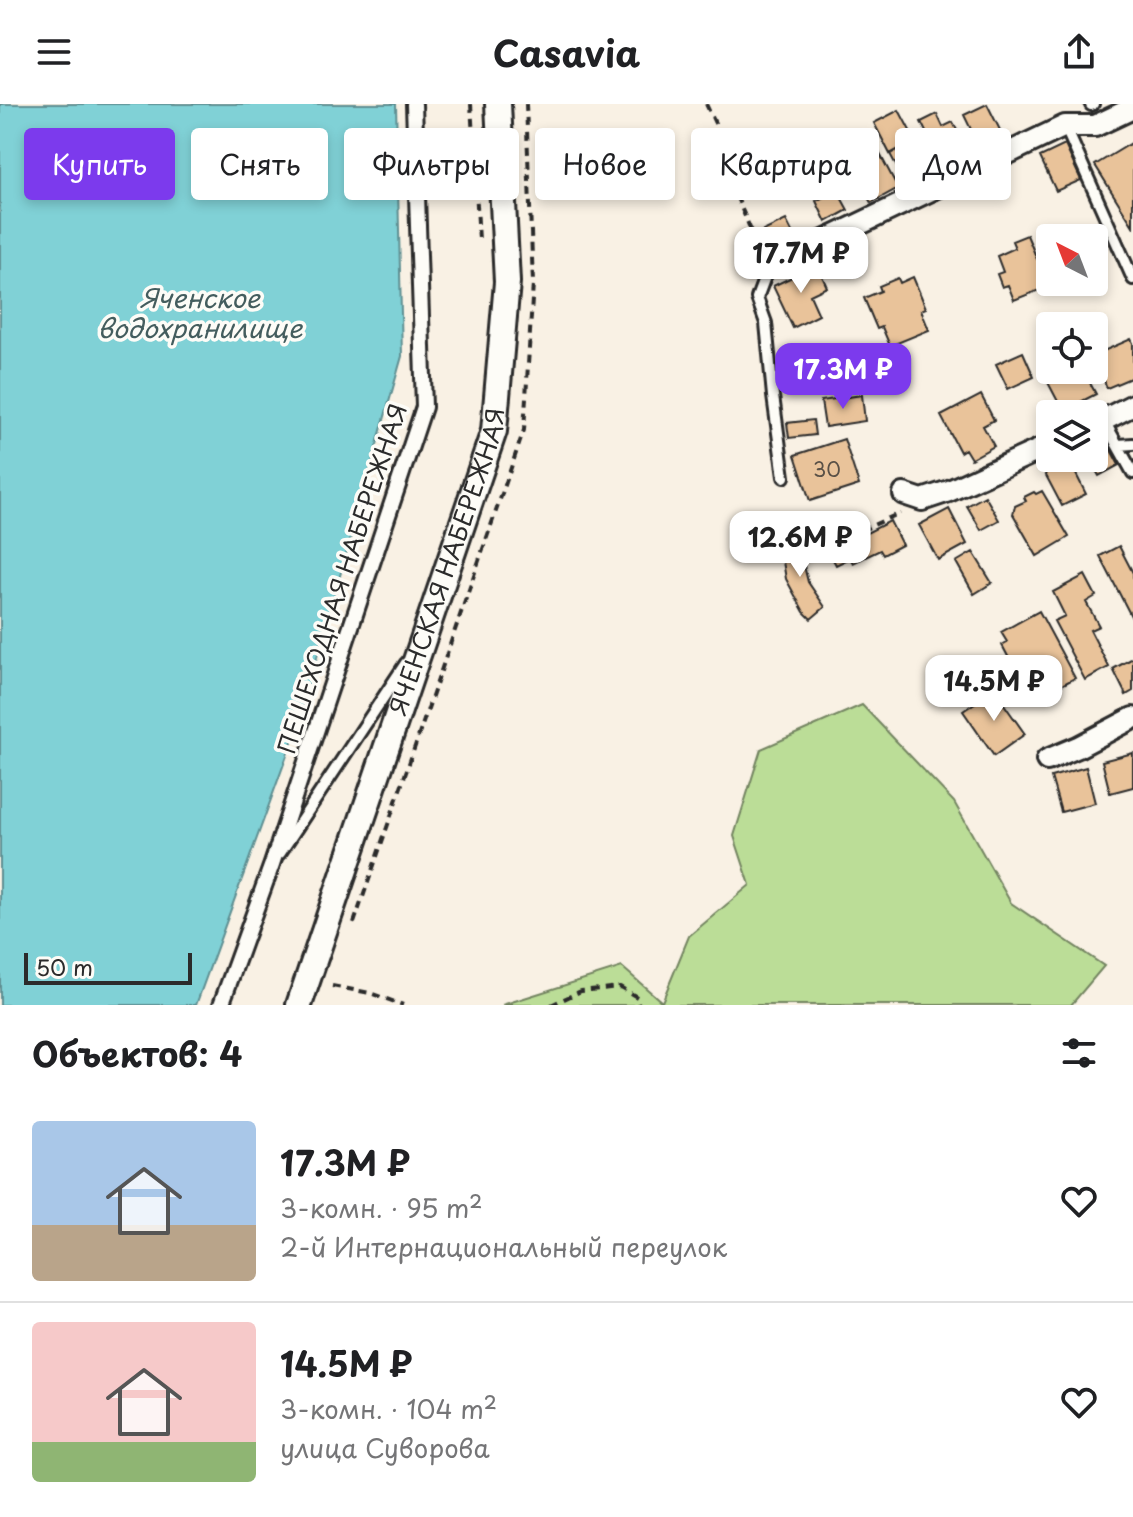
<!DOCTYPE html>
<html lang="ru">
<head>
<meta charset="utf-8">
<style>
	:root { --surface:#fff; --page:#f6f6f6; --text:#202124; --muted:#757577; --line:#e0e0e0; --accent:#7c3aed }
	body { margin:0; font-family:"Playpen Sans",sans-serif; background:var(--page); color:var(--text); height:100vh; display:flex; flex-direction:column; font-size:30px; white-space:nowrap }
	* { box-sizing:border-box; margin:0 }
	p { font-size:26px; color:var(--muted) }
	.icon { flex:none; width:44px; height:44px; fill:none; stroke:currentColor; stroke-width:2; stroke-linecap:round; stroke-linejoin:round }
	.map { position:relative; height:901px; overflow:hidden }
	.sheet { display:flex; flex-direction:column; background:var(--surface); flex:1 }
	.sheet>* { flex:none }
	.guide { position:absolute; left:24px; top:24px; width:1086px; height:72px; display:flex; gap:16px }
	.needle { width:52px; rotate:318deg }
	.fabs { position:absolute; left:1036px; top:120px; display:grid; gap:16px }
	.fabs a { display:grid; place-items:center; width:72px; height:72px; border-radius:8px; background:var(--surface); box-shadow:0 4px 12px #0003; font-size:40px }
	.scale { position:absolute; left:24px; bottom:20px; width:168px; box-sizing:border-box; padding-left:8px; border:4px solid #2b2b2b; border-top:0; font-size:22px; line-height:28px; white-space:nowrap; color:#2b2b2b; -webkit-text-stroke:6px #fdfcf7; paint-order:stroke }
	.price { position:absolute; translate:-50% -68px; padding:0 18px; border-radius:16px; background:#fff; color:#222; font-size:26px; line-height:52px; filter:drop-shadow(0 2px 4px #0008) }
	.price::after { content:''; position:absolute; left:50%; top:48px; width:24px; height:18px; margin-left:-12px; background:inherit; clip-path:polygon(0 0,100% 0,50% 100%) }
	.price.current { background:var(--accent); color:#fff }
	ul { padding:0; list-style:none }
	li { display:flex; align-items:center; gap:24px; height:200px; padding:0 32px }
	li+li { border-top:2px solid var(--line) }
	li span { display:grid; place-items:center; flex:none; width:224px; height:160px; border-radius:8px; color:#555 }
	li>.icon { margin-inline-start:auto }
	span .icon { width:96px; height:96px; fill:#fffc; stroke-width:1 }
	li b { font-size:34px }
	h2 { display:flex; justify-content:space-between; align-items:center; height:96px; padding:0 32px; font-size:34px }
	.chip { padding:0 28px; border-radius:8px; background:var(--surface); box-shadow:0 4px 12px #0003; font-size:28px; line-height:72px }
	.chip.current { background:var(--accent); color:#fff }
	header { display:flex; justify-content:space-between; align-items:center; height:104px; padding:0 32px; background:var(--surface); font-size:36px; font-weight:700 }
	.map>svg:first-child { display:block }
	.green { fill:#bbdd97; stroke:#738461; stroke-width:2 }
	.water { fill:#80d1d6; stroke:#5e8f92; stroke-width:2 }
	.building { fill:#e9c39a; stroke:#2b2b2b; stroke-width:2 }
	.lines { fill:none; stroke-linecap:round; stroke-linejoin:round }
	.service-casing { stroke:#2b2b2b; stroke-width:16 }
	.pedestrian-casing { stroke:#2b2b2b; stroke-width:20 }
	.minor-casing { stroke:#2b2b2b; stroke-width:26 }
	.tertiary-casing { stroke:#2b2b2b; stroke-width:30 }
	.path { stroke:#2b2b2b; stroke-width:4; stroke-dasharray:8 6; stroke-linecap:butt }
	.service { stroke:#fdfcf7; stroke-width:10 }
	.pedestrian { stroke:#fdfcf7; stroke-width:14 }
	.minor { stroke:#fdfcf7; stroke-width:20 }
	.tertiary { stroke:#fdfcf7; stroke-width:24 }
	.labels { text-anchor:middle; stroke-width:7; stroke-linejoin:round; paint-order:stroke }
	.number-label { font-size:20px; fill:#5a5147 }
	.street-label { font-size:24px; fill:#2b2b2b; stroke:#fdfcf7 }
	.water-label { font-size:26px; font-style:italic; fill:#445d5e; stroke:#fdfcf7 }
</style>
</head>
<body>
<header><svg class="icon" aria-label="menu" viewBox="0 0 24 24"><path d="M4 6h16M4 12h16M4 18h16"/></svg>Casavia<svg class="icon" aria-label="share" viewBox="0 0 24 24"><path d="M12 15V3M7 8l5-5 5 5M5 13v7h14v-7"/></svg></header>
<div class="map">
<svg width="1133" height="901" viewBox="0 0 1133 901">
	<rect width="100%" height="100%" fill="#f9f1e4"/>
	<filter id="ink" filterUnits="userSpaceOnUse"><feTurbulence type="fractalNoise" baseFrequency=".0125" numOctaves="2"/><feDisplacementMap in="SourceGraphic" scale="16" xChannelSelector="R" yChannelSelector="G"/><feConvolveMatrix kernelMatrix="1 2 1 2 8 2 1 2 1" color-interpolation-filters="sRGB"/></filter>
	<g filter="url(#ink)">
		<path class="green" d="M862,601L954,698L1011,799L1104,862L1071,901H502L622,863L662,898L689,832L750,781L734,732L761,645Z"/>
		<path class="water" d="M0,0H396L402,252L297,624L196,901H0Z"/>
		<path class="building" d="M987,0L1001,28L978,40L964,11Z
			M899,6L915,36L890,50L874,19Z
			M937,10L943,23L953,18L966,45L941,58L921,18Z
			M915,36L931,66L906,80L890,50Z
			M873,37L898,84L871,99L845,51Z
			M1133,38V122L1095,61Z
			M1065,41L1081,76L1056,87L1040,53Z
			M837,86L848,106L826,118L816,97Z
			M786,116L795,134L766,148L757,130Z
			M1027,131L1037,155L1042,154L1046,165L1041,167L1047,183L1014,196L1008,181L1002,183L997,170L1003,168L997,152L1015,144L1012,137Z
			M817,161L827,183L810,191L819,211L793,224L773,182Z
			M913,173L926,204L921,206L929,226L890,242L882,223L877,225L864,194L881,187L879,182L898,174L900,179Z
			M1131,235L1133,239V273L1107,284L1094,251Z
			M1023,248L1034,273L1008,285L996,260Z
			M1050,266H1083L1096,290L1063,307L1043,269Z
			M862,291L865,317L825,323L821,297Z
			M981,291L994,316L983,322L994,342L971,355L965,345L960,348L941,312Z
			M813,316L815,331L789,334L787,319Z
			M844,335L859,381L810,397L795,351Z
			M1105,335L1119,361L1099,372L1089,354H1094V341Z
			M1060,354H1068L1086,390L1062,402L1042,364Z
			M1042,387L1069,433L1037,452L1013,410L1015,402L1026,397L1024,393L1034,388L1036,390Z
			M985,392L999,416L981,426L967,402Z
			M949,405L967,440L938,456L919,421Z
			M890,417L902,441L883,451L880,446L853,459L850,454L836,461L829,448Z
			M798,437L808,478L825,503L811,515L804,508L786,475L780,440Z
			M1119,442L1133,469V516L1100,452Z
			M973,448L992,479L974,490L956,458Z
			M1085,471L1096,492L1086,498L1099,522L1090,526L1109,563L1085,576L1054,517L1065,512L1053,488Z
			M1039,507L1075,574L1037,594L1028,578L1023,581L1002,541L1007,538L1001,528Z
			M1133,554V587L1126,591L1113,565Z
			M994,586L1025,630L994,652L963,607Z
			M1133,649V683L1110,689L1102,657Z
			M1086,663L1095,699L1061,708L1051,673Z"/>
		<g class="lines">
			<defs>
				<path id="service" d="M1091,1L1093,0
					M1065,22L1133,175
					M776,160L767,167L757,194L766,219L773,292L784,373
					M1104,317L1133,369
					M1118,341L1133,340
					M280,749L406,559"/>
				<path id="pedestrian" d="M221,901L272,760L424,303L414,0"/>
				<path id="minor" d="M776,160L1065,22H1095L1133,4
					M1094,321L1133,301
					M904,390L922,396L949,387L1050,341
					M1047,656L1078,643L1133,614"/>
				<g id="tertiary">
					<path id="s1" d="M299,901L494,327L507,178L498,0"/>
				</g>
			</defs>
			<use href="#service" class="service-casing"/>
			<use href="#pedestrian" class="pedestrian-casing"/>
			<use href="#minor" class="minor-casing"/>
			<use href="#tertiary" class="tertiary-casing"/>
			<path class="path" d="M471,0L479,136
				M706,0L720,30L726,68L761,150
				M836,438L900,409
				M354,819L524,326L533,179L526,0
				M332,882L370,889L403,901
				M551,901L581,887L620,883L637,893L639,901"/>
			<use href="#service" class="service"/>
			<use href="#pedestrian" class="pedestrian"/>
			<use href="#minor" class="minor"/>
			<use href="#tertiary" class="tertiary"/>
		</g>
	</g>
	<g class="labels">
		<g class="number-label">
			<text x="827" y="373">30</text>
		</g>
		<g class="street-label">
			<text dy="8" stroke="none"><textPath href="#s1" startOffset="468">ЯЧЕНСКАЯ НАБЕРЕЖНАЯ</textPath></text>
			<text transform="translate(343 475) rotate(-72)" y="8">ПЕШЕХОДНАЯ НАБЕРЕЖНАЯ</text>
		</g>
		<g class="water-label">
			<text x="200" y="204">Яченское<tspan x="200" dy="30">водохранилище</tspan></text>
		</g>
	</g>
</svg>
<div class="fabs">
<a><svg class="needle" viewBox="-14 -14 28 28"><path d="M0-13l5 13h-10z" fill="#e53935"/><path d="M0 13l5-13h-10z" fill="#757577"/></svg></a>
<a><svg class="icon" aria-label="locate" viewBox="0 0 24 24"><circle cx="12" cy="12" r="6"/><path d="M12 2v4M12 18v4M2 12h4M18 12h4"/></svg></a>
<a><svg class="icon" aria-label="layers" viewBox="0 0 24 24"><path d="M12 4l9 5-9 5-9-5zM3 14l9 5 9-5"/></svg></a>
</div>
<div class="scale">50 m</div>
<b class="price" style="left:801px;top:191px">17.7M ₽</b>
<b class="price current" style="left:843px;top:307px">17.3M ₽</b>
<b class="price" style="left:800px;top:475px">12.6M ₽</b>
<b class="price" style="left:994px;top:619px">14.5M ₽</b>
<div class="guide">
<a class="chip current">Купить</a>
<a class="chip">Снять</a>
<a class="chip">Фильтры</a>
<a class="chip">Новое</a>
<a class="chip">Квартира</a>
<a class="chip">Дом</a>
</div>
</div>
<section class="sheet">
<h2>Объектов: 4<svg class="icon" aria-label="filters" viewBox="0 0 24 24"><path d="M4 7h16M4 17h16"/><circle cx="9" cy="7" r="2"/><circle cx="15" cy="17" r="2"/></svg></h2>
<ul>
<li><span style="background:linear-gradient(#a9c7e8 65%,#b9a48a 0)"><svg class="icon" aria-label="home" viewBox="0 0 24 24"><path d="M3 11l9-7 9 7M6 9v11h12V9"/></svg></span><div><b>17.3M ₽</b><p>3-комн. · 95 m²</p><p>2-й Интернациональный переулок</p></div><svg class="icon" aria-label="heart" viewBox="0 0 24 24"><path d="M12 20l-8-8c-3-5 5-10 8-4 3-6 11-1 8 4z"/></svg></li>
<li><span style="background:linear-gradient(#f6c9c9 75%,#8fb573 0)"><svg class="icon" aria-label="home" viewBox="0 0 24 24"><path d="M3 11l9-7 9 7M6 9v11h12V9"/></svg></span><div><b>14.5M ₽</b><p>3-комн. · 104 m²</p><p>улица Суворова</p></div><svg class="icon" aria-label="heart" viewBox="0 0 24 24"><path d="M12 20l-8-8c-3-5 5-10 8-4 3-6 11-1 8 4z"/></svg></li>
</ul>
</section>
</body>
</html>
